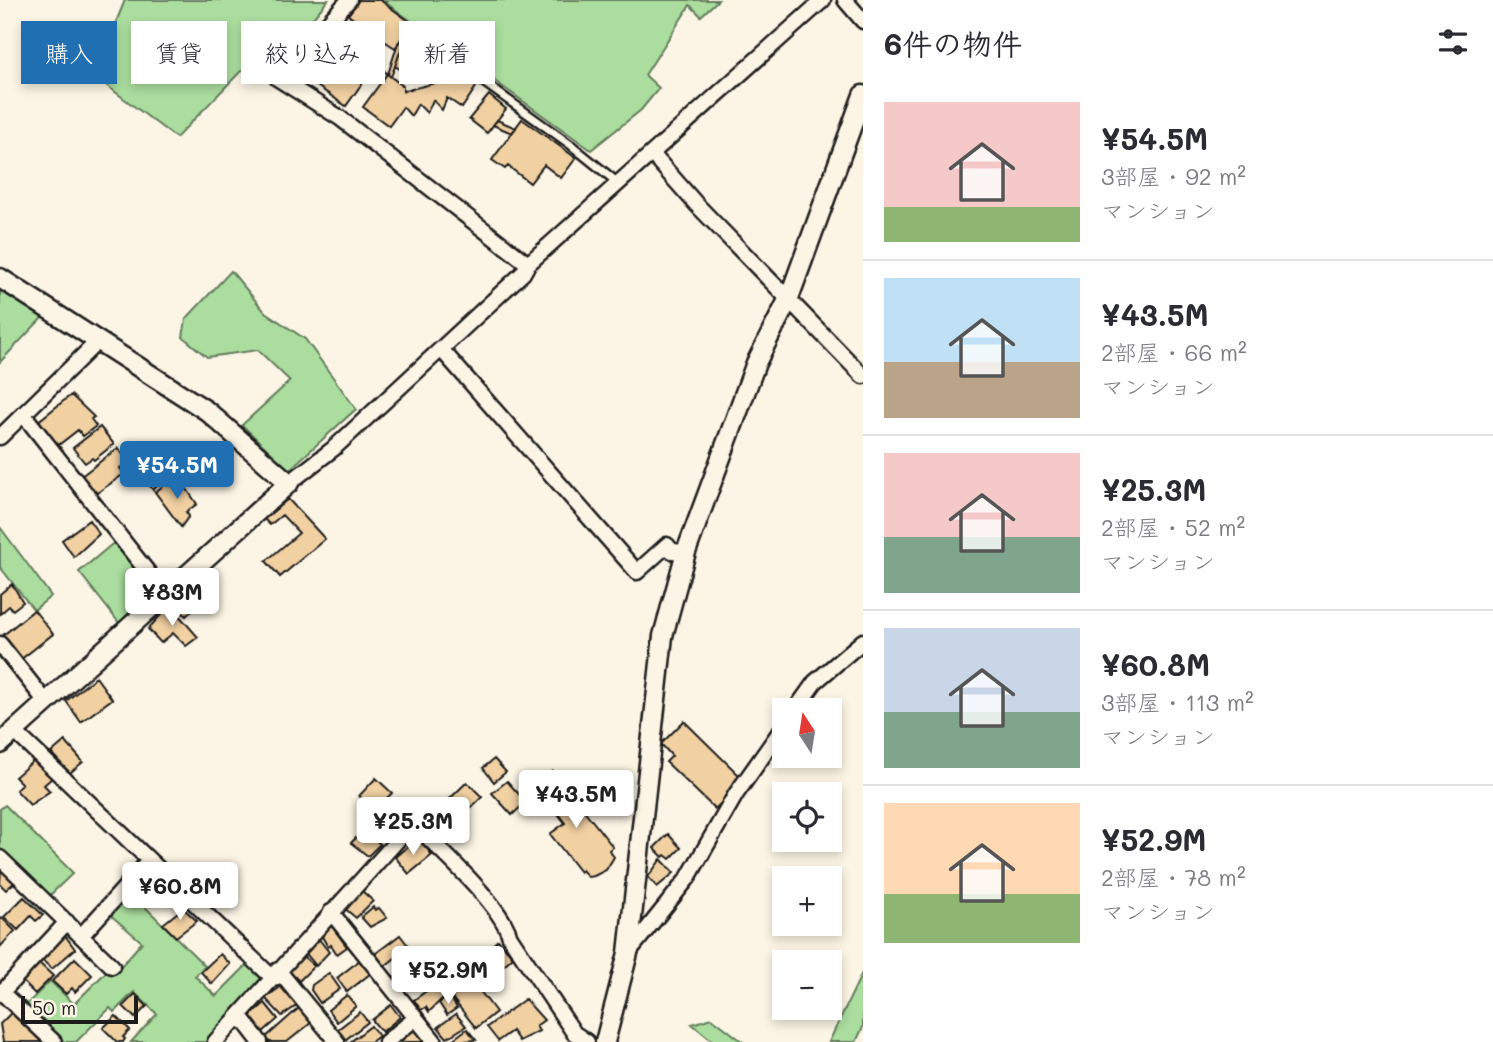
<!DOCTYPE html>
<html lang="ja">
<head>
<meta charset="utf-8">
<style>
	:root { --surface:#fff; --page:#f7f7f7; --text:#2b2b33; --muted:#7c7c81; --line:#e1e1e2; --accent:#1f6fb2 }
	body { margin:0; font-family:Mali,"Klee One",sans-serif; background:var(--page); color:var(--text); height:100vh; display:flex; flex-direction:column; font-size:26px; white-space:nowrap }
	* { box-sizing:border-box; margin:0 }
	p { font-size:23px; color:var(--muted) }
	.icon { flex:none; width:38px; height:38px; fill:none; stroke:currentColor; stroke-width:2; stroke-linecap:round; stroke-linejoin:round }
	.map { position:relative; flex:1; overflow:hidden }
	.drawer { display:flex; flex-direction:column; background:var(--surface); width:630px }
	.drawer>* { flex:none }
	.guide { position:absolute; left:21px; top:21px; width:665px; height:63px; display:flex; gap:14px }
	.needle { width:46px; rotate:348deg }
	.buttons { position:absolute; left:772px; top:698px; display:grid; gap:14px }
	.buttons a { display:grid; place-items:center; width:70px; height:70px; border-radius:0px; background:var(--surface); box-shadow:0 4px 10px #0003; font-size:35px }
	.scale { position:absolute; left:21px; bottom:18px; width:117px; box-sizing:border-box; padding-left:7px; border:4px solid #1c1c1c; border-top:0; font-size:19px; line-height:24px; white-space:nowrap; color:#1c1c1c; -webkit-text-stroke:5px #fcf5e5; paint-order:stroke }
	.price { position:absolute; translate:-50% -60px; padding:0 16px; border-radius:7px; background:#fff; color:#222; font-size:23px; line-height:46px; filter:drop-shadow(0 2px 4px #0008) }
	.price::after { content:''; position:absolute; left:50%; top:42px; width:21px; height:16px; margin-left:-10px; background:inherit; clip-path:polygon(0 0,100% 0,50% 100%) }
	.price.current { background:var(--accent); color:#fff }
	ul { padding:0; list-style:none }
	li { display:flex; align-items:center; gap:21px; height:175px; padding:0 21px }
	li+li { border-top:2px solid var(--line) }
	li span { display:grid; place-items:center; flex:none; width:196px; height:140px; border-radius:0px; color:#555 }
	li>.icon { margin-inline-start:auto }
	span .icon { width:84px; height:84px; fill:#fffc; stroke-width:1 }
	li b { font-size:30px }
	h2 { display:flex; justify-content:space-between; align-items:center; height:84px; padding:0 21px; font-size:30px }
	.tag { padding:0 24px; border-radius:0px; background:var(--surface); box-shadow:0 4px 10px #0003; font-size:24px; line-height:63px }
	.tag.current { background:var(--accent); color:#fff }
	main { display:flex; flex:1; min-height:0 }
	.map>svg:first-child { display:block }
	.green { fill:#aadd9e; stroke:#637c5d; stroke-width:2 }
	.building { fill:#f1d0a2; stroke:#1c1c1c; stroke-width:2 }
	.lines { fill:none; stroke-linecap:round; stroke-linejoin:round }
	.service-casing { stroke:#1c1c1c; stroke-width:12 }
	.minor-casing { stroke:#1c1c1c; stroke-width:19 }
	.tertiary-casing { stroke:#1c1c1c; stroke-width:23 }
	.service { stroke:#fcf5e5; stroke-width:7 }
	.minor { stroke:#fcf5e5; stroke-width:14 }
	.tertiary { stroke:#fcf5e5; stroke-width:18 }
</style>
</head>
<body>
<main>
<div class="map">
<svg width="863" height="1042" viewBox="0 0 863 1042">
	<rect width="100%" height="100%" fill="#fcf5e5"/>
	<filter id="ink" filterUnits="userSpaceOnUse"><feTurbulence type="fractalNoise" baseFrequency=".0143" numOctaves="2"/><feDisplacementMap in="SourceGraphic" scale="14" xChannelSelector="R" yChannelSelector="G"/><feConvolveMatrix kernelMatrix="1 2 1 2 8 2 1 2 1" color-interpolation-filters="sRGB"/></filter>
	<g filter="url(#ink)">
		<path class="green" d="M125,0H328L272,68L241,71L176,138L94,76Z
			M382,0H718L701,16L690,5L645,75L659,88L641,110L591,150Z
			M231,271L265,312L305,339L356,409L289,470L242,425L290,381L258,350L207,357L183,337L186,319Z
			M0,288L44,316L0,362Z
			M0,527L51,596L34,610L0,567Z
			M117,540L155,592L120,624L79,572Z
			M5,805L73,873L48,897L0,851V809Z
			M129,891L205,966L195,976L216,996L250,962L263,974L264,985L209,1042H131L157,1014L134,992L114,1012L110,1008L76,1042H64L26,1005L50,981L74,1004L110,968L115,973L142,942L108,913Z
			M863,971V1027L856,1042H829Z
			M712,1018L743,1042H714L692,1024Z"/>
		<path class="building" d="M359,0H380L413,24L395,48L386,42L380,50L356,32L362,25L348,15Z
			M336,25L373,50L355,76L363,82L346,106L301,75Z
			M408,31L391,77L387,74L383,79L365,63L368,57L388,74L398,43Z
			M401,49L421,56L413,77L395,66Z
			M444,68L476,87L462,108L447,98L442,110L433,100L427,113L418,104L411,116L403,107L389,126L363,107L387,74L403,86V91L436,83Z
			M489,95L506,109L487,133L469,119Z
			M522,119L576,158L561,178L544,165L530,183L508,166L505,169L492,160Z
			M497,120L516,128L512,133L493,125Z
			M71,395L94,417L91,419L96,426L83,436L78,430L56,447L36,423Z
			M100,427L114,444L94,460L92,458L85,463L73,448Z
			M118,448L129,462L120,468L124,474L97,493L80,477Z
			M162,456L166,467L169,465L173,471L153,490L140,473Z
			M182,482L197,504L186,512L189,516L181,527L155,492L166,484L175,487Z
			M288,499L325,539L280,577L266,561L299,533L282,515L270,525L264,519Z
			M89,520L99,534L74,557L62,540Z
			M202,578L213,591L186,616L177,607L180,604L178,601Z
			M12,584L23,602L13,610L9,606L0,614V594Z
			M170,605L198,637L186,646L173,633L161,643L148,629Z
			M34,610L53,634L20,660L1,637Z
			M96,677L112,699L81,722L66,701Z
			M684,721L744,780L715,809L666,762L672,756L661,744Z
			M65,741L83,762L70,773L51,753Z
			M494,759L506,772L494,782L483,768Z
			M34,760L53,777L44,785L50,791L30,805L16,790L22,784L15,777Z
			M553,771L613,847L609,850L614,857L606,870L594,876L588,877L582,870L580,872L550,834L565,823L535,784Z
			M376,778L392,793L371,814L359,803L363,799L359,796Z
			M507,781L526,802L512,815L492,793Z
			M467,782L482,797L456,822L460,831L448,843L427,821Z
			M380,813L392,829L380,838L368,822Z
			M365,829L380,844L368,856L351,843Z
			M668,834L681,848L670,859L665,855L663,857L654,848Z
			M421,841L432,855L409,874L395,857L412,843L414,846Z
			M661,859L674,873L657,887L648,877Z
			M1,868L15,882L6,890L0,884Z
			M158,880L166,889L148,905L140,896L153,881L155,884Z
			M360,889L373,901L356,918L343,907Z
			M24,897L43,915L36,921L31,916L18,930L4,917Z
			M373,907L375,910L379,908L387,918L370,927L361,917Z
			M183,908L197,921L176,937L163,924Z
			M2,918L15,931L0,947V920Z
			M331,925L347,947L337,954L331,945L328,947L320,933Z
			M64,934L75,949L52,969L41,959Z
			M400,935L417,957L407,965L399,955L385,966L375,954Z
			M318,938L329,952L316,966L303,950Z
			M498,940L513,957L493,975L478,958Z
			M220,954L230,964L212,984L201,972Z
			M303,956L314,966L299,981L288,970Z
			M75,958L92,975L75,992L72,988L66,994L52,981Z
			M419,959L430,972L418,982L415,978L405,985L398,976Z
			M360,960L371,973L347,992L337,978Z
			M38,962L53,976L35,994L20,979Z
			M467,969L474,977L471,979L496,1012L476,1028L444,988Z
			M329,973L340,989L320,1003L311,990L312,985Z
			M437,983L446,995L429,1012L426,1007L421,1010L414,1000Z
			M282,986L299,1004L282,1016L265,998Z
			M135,994L147,1006L135,1018L123,1006Z
			M347,995L356,1006L337,1022L328,1010Z
			M449,996L457,1008L447,1015L439,1003Z
			M525,999L544,1020L536,1026L539,1031L519,1041L512,1031L498,1041L487,1027Z
			M265,1003L278,1019L263,1032L250,1016Z
			M391,1005L400,1017L382,1032L372,1020Z
			M300,1007L312,1022L287,1042H266L264,1039Z
			M14,1010L47,1042H3L0,1024Z
			M360,1012L368,1022L345,1040L337,1030Z
			M456,1014L466,1026L447,1038L438,1027Z
			M116,1016L130,1030L123,1037L125,1039L123,1042H117L103,1028Z
			M371,1026L379,1036L371,1042H350Z
			M467,1029L476,1040L453,1042L452,1040Z
			M411,1030H416L424,1042H398L397,1040Z"/>
		<g class="lines">
			<defs>
				<path id="service" d="M422,38L571,145L618,183"/>
				<path id="minor" d="M349,0L277,78L340,118L528,264L823,0
					M845,0L863,21
					M652,154L697,205L863,376
					M441,349L637,572L667,545L672,551L686,552
					M24,415L165,594
					M0,437L98,341
					M289,483L333,449L523,273L528,264
					M0,644L46,702
					M795,710L815,682L863,641
					M14,731L274,979
					M0,858L112,966
					M331,912L435,1042
					M81,936L149,861
					M628,953L688,878L736,794L784,726
					M278,970L337,1042
					M0,991L54,1042
					M2,992L67,922
					M240,1016L260,1042
					M215,1042L413,823C439,849 501,904 510,937L574,1033L587,1042
					M386,1042L416,1018"/>
				<path id="tertiary" d="M0,278L207,411L289,483L0,744
					M605,1042L628,953L663,636L686,552L756,363L789,298L863,95"/>
			</defs>
			<use href="#service" class="service-casing"/>
			<use href="#minor" class="minor-casing"/>
			<use href="#tertiary" class="tertiary-casing"/>
			<use href="#service" class="service"/>
			<use href="#minor" class="minor"/>
			<use href="#tertiary" class="tertiary"/>
		</g>
	</g>
</svg>
<div class="buttons">
<a><svg class="needle" viewBox="-14 -14 28 28"><path d="M0-13l5 13h-10z" fill="#e53935"/><path d="M0 13l5-13h-10z" fill="#7c7c81"/></svg></a>
<a><svg class="icon" aria-label="locate" viewBox="0 0 24 24"><circle cx="12" cy="12" r="6"/><path d="M12 2v4M12 18v4M2 12h4M18 12h4"/></svg></a>
<a>+</a>
<a>−</a>
</div>
<div class="scale">50 m</div>
<b class="price current" style="left:177px;top:501px">¥54.5M</b>
<b class="price" style="left:172px;top:628px">¥83M</b>
<b class="price" style="left:576px;top:830px">¥43.5M</b>
<b class="price" style="left:413px;top:857px">¥25.3M</b>
<b class="price" style="left:180px;top:922px">¥60.8M</b>
<b class="price" style="left:448px;top:1006px">¥52.9M</b>
<div class="guide">
<a class="tag current">購入</a>
<a class="tag">賃貸</a>
<a class="tag">絞り込み</a>
<a class="tag">新着</a>
</div>
</div>
<section class="drawer">
<h2>6件の物件<svg class="icon" aria-label="filters" viewBox="0 0 24 24"><path d="M4 7h16M4 17h16"/><circle cx="9" cy="7" r="2"/><circle cx="15" cy="17" r="2"/></svg></h2>
<ul>
<li><span style="background:linear-gradient(#f6c9c9 75%,#8fb573 0)"><svg class="icon" aria-label="home" viewBox="0 0 24 24"><path d="M3 11l9-7 9 7M6 9v11h12V9"/></svg></span><div><b>¥54.5M</b><p>3部屋 · 92 m²</p><p>マンション</p></div></li>
<li><span style="background:linear-gradient(#bfe0f5 60%,#b9a48a 0)"><svg class="icon" aria-label="home" viewBox="0 0 24 24"><path d="M3 11l9-7 9 7M6 9v11h12V9"/></svg></span><div><b>¥43.5M</b><p>2部屋 · 66 m²</p><p>マンション</p></div></li>
<li><span style="background:linear-gradient(#f6c9c9 60%,#7fa58c 0)"><svg class="icon" aria-label="home" viewBox="0 0 24 24"><path d="M3 11l9-7 9 7M6 9v11h12V9"/></svg></span><div><b>¥25.3M</b><p>2部屋 · 52 m²</p><p>マンション</p></div></li>
<li><span style="background:linear-gradient(#c9d6e8 60%,#7fa58c 0)"><svg class="icon" aria-label="home" viewBox="0 0 24 24"><path d="M3 11l9-7 9 7M6 9v11h12V9"/></svg></span><div><b>¥60.8M</b><p>3部屋 · 113 m²</p><p>マンション</p></div></li>
<li><span style="background:linear-gradient(#ffd9b3 65%,#8fb573 0)"><svg class="icon" aria-label="home" viewBox="0 0 24 24"><path d="M3 11l9-7 9 7M6 9v11h12V9"/></svg></span><div><b>¥52.9M</b><p>2部屋 · 78 m²</p><p>マンション</p></div></li>
</ul>
</section>
</main>
</body>
</html>
